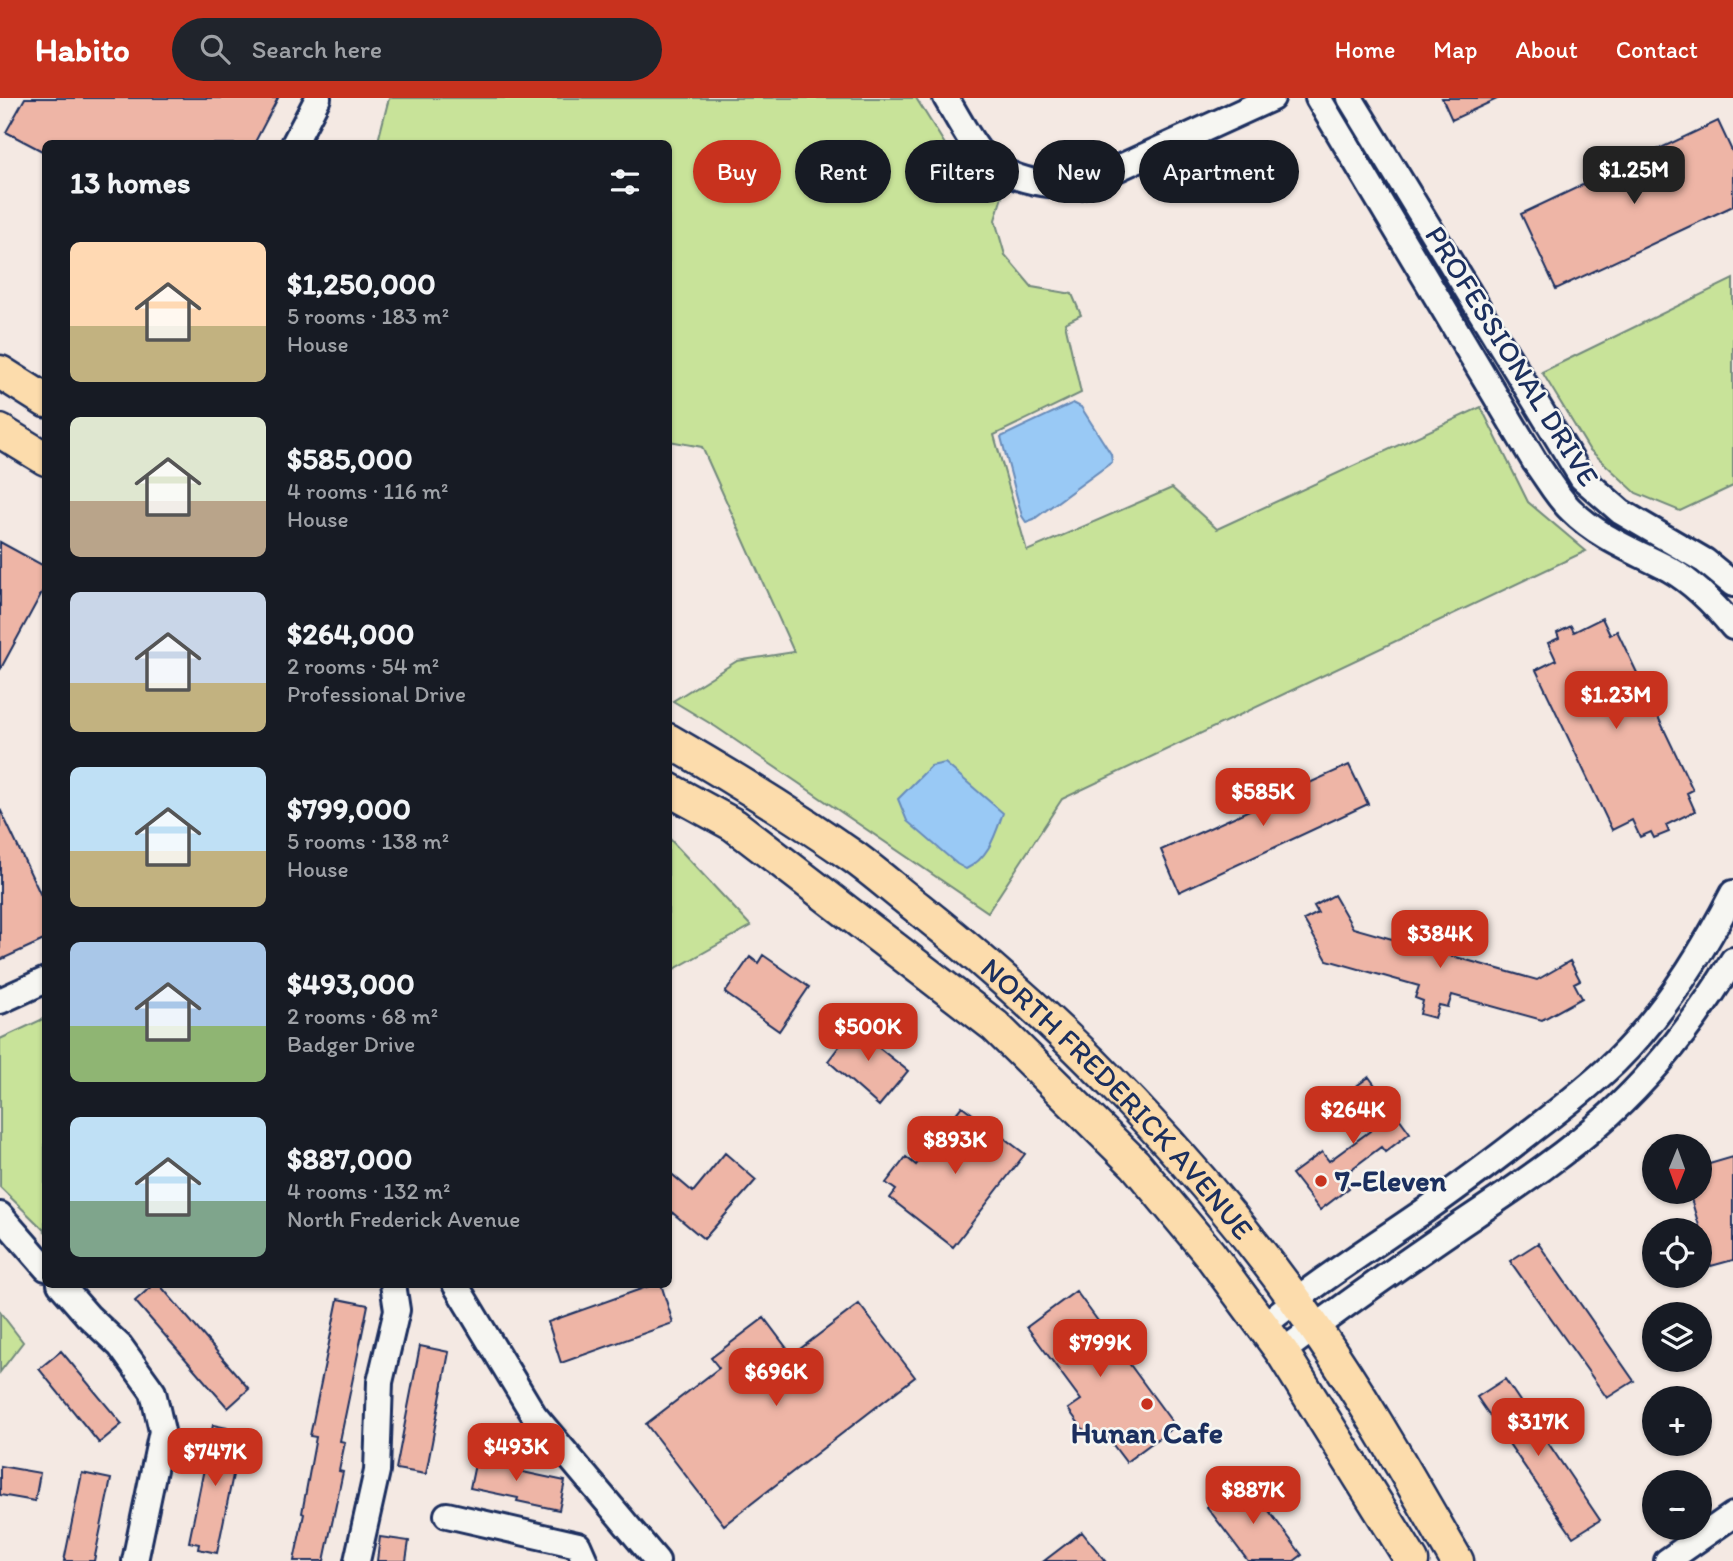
<!DOCTYPE html>
<html lang="en">
<head>
<meta charset="utf-8">
<style>
	:root { --surface:#171b24; --page:#20242c; --text:#f1f3f6; --muted:#9ea1a6; --accent:#c8321e }
	body { margin:0; font-family:Itim,sans-serif; background:var(--page); color:var(--text); height:100vh; display:flex; flex-direction:column; font-size:26px; white-space:nowrap }
	* { box-sizing:border-box; margin:0 }
	p { font-size:23px; color:var(--muted) }
	.icon { flex:none; width:38px; height:38px; fill:none; stroke:currentColor; stroke-width:2; stroke-linecap:round; stroke-linejoin:round }
	.map { position:relative; flex:1; overflow:hidden }
	.panel { position:absolute; left:42px; top:42px; width:630px; height:1148px; display:flex; flex-direction:column; background:var(--surface); border-radius:10px; box-shadow:0 2px 5px #0004 }
	.panel>* { flex:none }
	.guide { position:absolute; left:693px; top:42px; width:665px; height:63px; display:flex; gap:14px }
	.needle { width:46px; rotate:181deg }
	.controls { position:absolute; left:1642px; top:1036px; display:grid; gap:14px }
	.controls a { display:grid; place-items:center; width:70px; height:70px; border-radius:50%; background:var(--surface); box-shadow:0 2px 5px #0004; font-size:35px }
	.price { position:absolute; translate:-50% -60px; padding:0 16px; border-radius:14px; background:var(--accent); color:#fff; font-size:23px; line-height:46px; filter:drop-shadow(0 2px 4px #0008) }
	.price::after { content:''; position:absolute; left:50%; top:42px; width:21px; height:16px; margin-left:-10px; background:inherit; clip-path:polygon(0 0,100% 0,50% 100%) }
	.price.selected { background:#222; color:#fff }
	ul { padding:0; list-style:none }
	li { display:flex; align-items:center; gap:21px; height:175px; padding:0 28px }
	li span { display:grid; place-items:center; flex:none; width:196px; height:140px; border-radius:10px; color:#555 }
	li>.icon { margin-inline-start:auto }
	span .icon { width:84px; height:84px; fill:#fffc; stroke-width:1 }
	li b { font-size:30px }
	h2 { display:flex; justify-content:space-between; align-items:center; height:84px; padding:0 28px; font-size:30px }
	.pill { padding:0 24px; border-radius:32px; background:var(--surface); box-shadow:0 2px 5px #0004; font-size:24px; line-height:63px }
	.pill.selected { background:var(--accent); color:#fff }
	header { display:flex; align-items:center; gap:42px; box-sizing:border-box; height:98px; padding:0 35px; background:var(--accent); color:#fff }
	header strong { font-size:33px }
	nav { display:flex; gap:38px; margin-inline-start:auto; font-size:24px }
	.search { width:490px; height:63px; background:var(--page); display:flex; align-items:center; gap:18px; box-sizing:border-box; padding:0 24px; border-radius:38px; color:var(--muted); font-size:26px }
	.map>svg:first-child { display:block }
	.green { fill:#c8e399; stroke:#72897c; stroke-width:2 }
	.water { fill:#99c9f5; stroke:#678bb9; stroke-width:2 }
	.building { fill:#eeb5a6; stroke:#1b2f5e; stroke-width:2 }
	.lines { fill:none; stroke-linecap:round; stroke-linejoin:round }
	.minor-casing { stroke:#1b2f5e; stroke-width:30 }
	.major-casing { stroke:#1b2f5e; stroke-width:37 }
	.minor { stroke:#f6f6f2; stroke-width:24 }
	.major { stroke:#fcdcac; stroke-width:32 }
	.poi-dot { fill:#c8321e; stroke:#f6f6f2; stroke-width:2.5 }
	.labels { text-anchor:middle; stroke-width:5; stroke-linejoin:round; paint-order:stroke }
	.street-label { font-size:30px; fill:#1b2f5e; stroke:#f6f6f2 }
	.poi-label { font-size:30px; font-weight:bold; fill:#1b2f5e; stroke:#f6f6f2; text-anchor:start }
</style>
</head>
<body>
<header>
<strong>Habito</strong>
<div class="search"><svg class="icon" aria-label="search" viewBox="0 0 24 24"><circle cx="10" cy="10" r="6"/><path d="M15 15l6 6"/></svg>Search here</div>
<nav><a>Home</a><a>Map</a><a>About</a><a>Contact</a></nav>
</header>
<div class="map">
<svg width="1733" height="1463" viewBox="0 0 1733 1463">
	<rect width="100%" height="100%" fill="#f4e9e3"/>
	<filter id="ink" filterUnits="userSpaceOnUse"><feTurbulence type="fractalNoise" baseFrequency=".0143" numOctaves="2"/><feDisplacementMap in="SourceGraphic" scale="14" xChannelSelector="R" yChannelSelector="G"/><feConvolveMatrix kernelMatrix="1 2 1 2 8 2 1 2 1" color-interpolation-filters="sRGB"/></filter>
	<g filter="url(#ink)">
		<path class="green" d="M389,0H916L963,75L1003,95L995,122L1005,157L1032,189L1072,196L1081,217L1065,225L1081,295L994,337L1027,453L1172,390L1217,431L1481,309L1528,404L1586,453L1062,701L988,814L716,629L673,603L737,563L794,554L702,349L669,343L668,46H381L378,43Z
			M1733,181V388L1680,413L1636,395L1589,351L1542,274Z
			M668,739L751,828L669,874H668Z
			M45,920V1133L0,1089V941Z
			M0,1214L23,1244L0,1274Z"/>
		<path class="water" d="M1073,305L1081,309L1111,356L1112,364L1034,421L1026,424L1022,418L1001,339Z
			M945,665L1003,715C995,737 989,760 966,771L957,766L907,723L898,701L931,668Z"/>
		<path class="building" d="M25,0H278L254,46H46V55L6,34Z
			M1442,0H1499L1452,22Z
			M1718,23L1733,55V108L1556,191L1521,116Z
			M0,444L46,469V487L0,572Z
			M1602,520L1610,537L1617,533L1693,692L1687,695L1695,713L1666,727L1669,734L1654,740L1651,734L1640,739L1632,722L1612,732L1536,572L1556,562L1548,545L1559,540L1557,535L1571,528L1574,534Z
			M1349,667L1368,706L1179,794L1161,752Z
			M0,711L46,808V841L0,862Z
			M1334,797L1353,830L1537,882L1570,863L1580,882L1574,885L1582,900L1542,922L1452,897L1448,909L1439,907L1435,920L1420,916L1423,903L1415,900L1419,888L1327,862L1304,822L1318,815L1314,808Z
			M763,857L809,889L779,933L725,895L750,859L758,865Z
			M860,921L884,940L878,949L908,973L879,1008L828,963Z
			M1369,979L1410,1035L1385,1054L1381,1049L1341,1079L1349,1090L1320,1112L1292,1076L1322,1054L1329,1063L1370,1033L1344,997Z
			M962,1008L1025,1056L953,1149L890,1100L896,1092L886,1085L906,1059L916,1067Z
			M725,1055L756,1082L704,1141L668,1111V1073L693,1094Z
			M1733,1059V1162L1711,1168L1689,1094H1699V1069Z
			M1538,1145L1634,1283L1607,1300L1510,1163Z
			M154,1186H159L249,1291L228,1310L135,1203Z
			M655,1186H661L673,1225L561,1265L548,1224Z
			M1076,1193L1175,1328L1126,1364L1104,1335L1092,1343L1068,1311L1081,1302L1027,1229Z
			M338,1201L368,1207L340,1343L345,1344L339,1373L343,1374L324,1463H294L304,1416L302,1415L316,1339L310,1338Z
			M859,1206L915,1279L724,1427L646,1326L719,1270L711,1260L764,1220L792,1257Z
			M420,1248L449,1254L426,1376L396,1371Z
			M61,1253L122,1326L99,1345L39,1271Z
			M1505,1281L1600,1422L1573,1439L1477,1299Z
			M213,1327L242,1333L217,1455L198,1451L199,1446L189,1444Z
			M478,1352L493,1355L491,1364L519,1369L518,1373L565,1383L559,1412L517,1403L518,1400L470,1390Z
			M0,1368L40,1375L35,1403L0,1397Z
			M82,1375L111,1381L94,1463H64Z
			M1245,1381L1302,1457L1294,1463H1248L1207,1409Z
			M1082,1434L1105,1463H1044Z
			M380,1439L409,1443L406,1463H377Z"/>
		<g class="lines">
			<defs>
				<path id="minor" d="M946,0C956,17 966,36 978,52C1001,82 1044,88 1079,88L1272,0
					M1318,0L1535,364C1547,380 1557,399 1571,412C1599,440 1635,453 1669,471C1694,485 1715,507 1733,529
					M1350,0L1582,380L1621,414L1705,463L1733,486
					M294,46L318,0
					M0,903L46,882
					M0,1117L46,1170
					M60,1186L88,1218L120,1248L153,1294L162,1333L135,1463
					M455,1186L534,1317L657,1463
					M1263,1228C1315,1185 1372,1149 1427,1111C1462,1086 1496,1061 1529,1035C1559,1012 1588,990 1615,964C1664,916 1702,855 1733,795
					M1282,1254C1340,1210 1400,1168 1460,1127C1512,1092 1564,1058 1610,1016C1659,971 1699,918 1733,862
					M447,1417L578,1447L585,1463
					M357,1463L377,1373L380,1284L397,1212L393,1186
					M1667,1463L1733,1417"/>
				<g id="major">
					<path d="M0,274L46,303"/>
					<path d="M0,333L46,361"/>
					<path id="s1" d="M668,642C732,679 795,718 855,760C877,776 897,794 918,810C1068,929 1206,1072 1315,1230C1367,1305 1411,1384 1457,1463"/>
					<path d="M668,691L734,727L995,928L1135,1066L1209,1155L1282,1254L1412,1463"/>
				</g>
			</defs>
			<use href="#minor" class="minor-casing"/>
			<use href="#major" class="major-casing"/>
			<use href="#minor" class="minor"/>
			<use href="#major" class="major"/>
		</g>
	</g>
	<g class="poi-dot">
		<circle cx="1321" cy="1083" r="7"/>
		<circle cx="1147" cy="1306" r="7"/>
	</g>
	<g class="labels">
		<g class="street-label">
			<text transform="translate(1512 258) rotate(58)" y="10">PROFESSIONAL DRIVE</text>
			<text dy="10" stroke="none"><textPath href="#s1" startOffset="578">NORTH FREDERICK AVENUE</textPath></text>
		</g>
		<g class="poi-label">
			<text x="1335" y="1093">7-Eleven</text>
			<text x="1147" y="1345" text-anchor="middle">Hunan Cafe</text>
		</g>
	</g>
</svg>
<div class="controls">
<a><svg class="needle" viewBox="-14 -14 28 28"><path d="M0-13l5 13h-10z" fill="#e53935"/><path d="M0 13l5-13h-10z" fill="#9ea1a6"/></svg></a>
<a><svg class="icon" aria-label="locate" viewBox="0 0 24 24"><circle cx="12" cy="12" r="6"/><path d="M12 2v4M12 18v4M2 12h4M18 12h4"/></svg></a>
<a><svg class="icon" aria-label="layers" viewBox="0 0 24 24"><path d="M12 4l9 5-9 5-9-5zM3 14l9 5 9-5"/></svg></a>
<a>+</a>
<a>−</a>
</div>
<b class="price selected" style="left:1634px;top:108px">$1.25M</b>
<b class="price" style="left:1616px;top:633px">$1.23M</b>
<b class="price" style="left:1263px;top:730px">$585K</b>
<b class="price" style="left:1440px;top:872px">$384K</b>
<b class="price" style="left:868px;top:965px">$500K</b>
<b class="price" style="left:1353px;top:1048px">$264K</b>
<b class="price" style="left:955px;top:1078px">$893K</b>
<b class="price" style="left:1100px;top:1281px">$799K</b>
<b class="price" style="left:776px;top:1310px">$696K</b>
<b class="price" style="left:1538px;top:1360px">$317K</b>
<b class="price" style="left:516px;top:1385px">$493K</b>
<b class="price" style="left:215px;top:1390px">$747K</b>
<b class="price" style="left:1253px;top:1428px">$887K</b>
<div class="guide">
<a class="pill selected">Buy</a>
<a class="pill">Rent</a>
<a class="pill">Filters</a>
<a class="pill">New</a>
<a class="pill">Apartment</a>
</div>
<section class="panel">
<h2>13 homes<svg class="icon" aria-label="filters" viewBox="0 0 24 24"><path d="M4 7h16M4 17h16"/><circle cx="9" cy="7" r="2"/><circle cx="15" cy="17" r="2"/></svg></h2>
<ul>
<li><span style="background:linear-gradient(#ffd9b3 60%,#c2b280 0)"><svg class="icon" aria-label="home" viewBox="0 0 24 24"><path d="M3 11l9-7 9 7M6 9v11h12V9"/></svg></span><div><b>$1,250,000</b><p>5 rooms · 183 m²</p><p>House</p></div></li>
<li><span style="background:linear-gradient(#dfe7d0 60%,#b9a48a 0)"><svg class="icon" aria-label="home" viewBox="0 0 24 24"><path d="M3 11l9-7 9 7M6 9v11h12V9"/></svg></span><div><b>$585,000</b><p>4 rooms · 116 m²</p><p>House</p></div></li>
<li><span style="background:linear-gradient(#c9d6e8 65%,#c2b280 0)"><svg class="icon" aria-label="home" viewBox="0 0 24 24"><path d="M3 11l9-7 9 7M6 9v11h12V9"/></svg></span><div><b>$264,000</b><p>2 rooms · 54 m²</p><p>Professional Drive</p></div></li>
<li><span style="background:linear-gradient(#bfe0f5 60%,#c2b280 0)"><svg class="icon" aria-label="home" viewBox="0 0 24 24"><path d="M3 11l9-7 9 7M6 9v11h12V9"/></svg></span><div><b>$799,000</b><p>5 rooms · 138 m²</p><p>House</p></div></li>
<li><span style="background:linear-gradient(#a9c7e8 60%,#8fb573 0)"><svg class="icon" aria-label="home" viewBox="0 0 24 24"><path d="M3 11l9-7 9 7M6 9v11h12V9"/></svg></span><div><b>$493,000</b><p>2 rooms · 68 m²</p><p>Badger Drive</p></div></li>
<li><span style="background:linear-gradient(#bfe0f5 60%,#7fa58c 0)"><svg class="icon" aria-label="home" viewBox="0 0 24 24"><path d="M3 11l9-7 9 7M6 9v11h12V9"/></svg></span><div><b>$887,000</b><p>4 rooms · 132 m²</p><p>North Frederick Avenue</p></div></li>
</ul>
</section>
</div>
</body>
</html>
